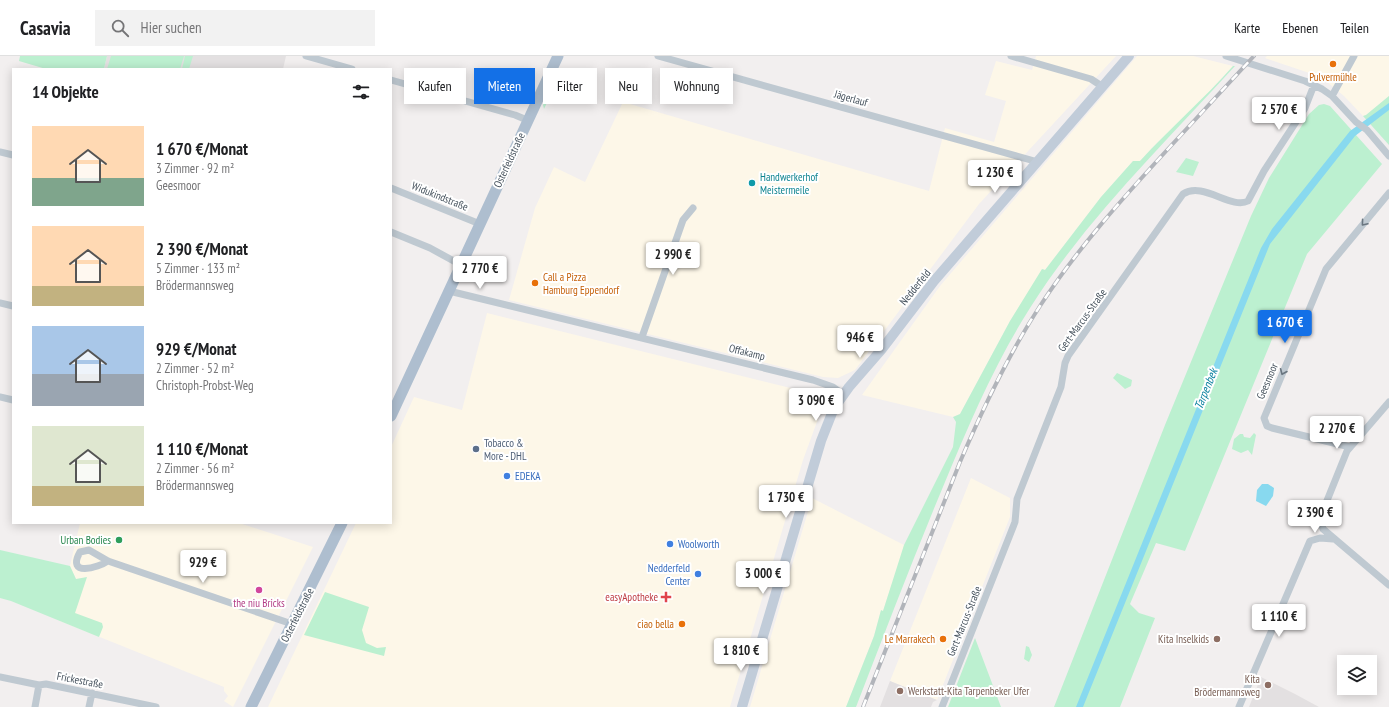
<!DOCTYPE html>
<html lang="de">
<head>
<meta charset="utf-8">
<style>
	:root { --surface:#fff; --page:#f2f2f2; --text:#202124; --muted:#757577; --line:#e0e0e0; --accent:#1370e7 }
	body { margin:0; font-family:"PT Sans Narrow",sans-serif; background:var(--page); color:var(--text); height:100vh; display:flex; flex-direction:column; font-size:15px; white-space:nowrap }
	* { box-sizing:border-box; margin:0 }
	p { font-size:13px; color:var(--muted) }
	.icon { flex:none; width:22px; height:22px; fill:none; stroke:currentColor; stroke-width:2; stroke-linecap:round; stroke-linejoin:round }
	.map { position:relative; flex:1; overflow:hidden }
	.side { position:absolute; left:12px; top:12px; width:380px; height:456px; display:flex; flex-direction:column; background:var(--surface); border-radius:0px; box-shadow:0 2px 10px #0003 }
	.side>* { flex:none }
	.guide { position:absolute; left:404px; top:12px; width:380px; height:36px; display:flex; gap:8px }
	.fabs { position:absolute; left:1337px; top:599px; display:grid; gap:8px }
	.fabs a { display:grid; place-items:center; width:40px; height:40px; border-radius:0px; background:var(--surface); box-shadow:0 2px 10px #0003; font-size:20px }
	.price { position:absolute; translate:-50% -34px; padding:0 9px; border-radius:4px; background:#fff; color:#222; font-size:13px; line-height:26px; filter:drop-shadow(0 1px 2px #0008) }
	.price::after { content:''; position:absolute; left:50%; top:24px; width:12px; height:9px; margin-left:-6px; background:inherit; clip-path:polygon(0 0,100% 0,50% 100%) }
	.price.active { background:var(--accent); color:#fff }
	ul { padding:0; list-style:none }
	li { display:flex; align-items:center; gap:12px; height:100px; padding:0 20px }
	li span { display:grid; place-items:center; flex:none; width:112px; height:80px; border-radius:0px; color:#555 }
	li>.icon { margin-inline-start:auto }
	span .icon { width:48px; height:48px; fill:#fffc; stroke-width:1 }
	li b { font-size:17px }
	h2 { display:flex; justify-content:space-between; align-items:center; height:48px; padding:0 20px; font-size:17px }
	.chip { padding:0 14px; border-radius:0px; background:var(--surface); box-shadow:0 2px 10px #0003; font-size:14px; line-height:36px }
	.chip.active { background:var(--accent); color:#fff }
	header { display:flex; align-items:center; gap:24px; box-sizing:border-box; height:56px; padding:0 20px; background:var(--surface); border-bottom:1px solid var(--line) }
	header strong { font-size:19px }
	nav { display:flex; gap:22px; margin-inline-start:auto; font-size:14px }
	.search { width:280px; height:36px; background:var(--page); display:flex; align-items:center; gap:10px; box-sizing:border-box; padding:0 14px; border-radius:0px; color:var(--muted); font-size:15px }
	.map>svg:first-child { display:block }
	.commercial { fill:#fdf7e8 }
	.education { fill:#e3e0e1 }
	.green { fill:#bcf0d0 }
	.water { fill:#88d9ef }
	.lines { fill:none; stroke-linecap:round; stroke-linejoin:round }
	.street { stroke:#bfc9d1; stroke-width:7 }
	.secondary { stroke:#c1ccd9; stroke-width:10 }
	.primary { stroke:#aebecf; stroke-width:11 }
	.rail-casing { stroke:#b1b4ba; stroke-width:4 }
	.rail { stroke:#fff; stroke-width:2.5; stroke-dasharray:8; stroke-linecap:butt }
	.oneway { stroke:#6a7680 }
	.food-dot { fill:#e8710a; stroke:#fff; stroke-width:1.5 }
	.culture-dot { fill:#0f9aa8; stroke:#fff; stroke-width:1.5 }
	.service-dot { fill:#5c6f8a; stroke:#fff; stroke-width:1.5 }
	.shop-dot { fill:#3f7fe0; stroke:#fff; stroke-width:1.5 }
	.leisure-dot { fill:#2e9e5b; stroke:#fff; stroke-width:1.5 }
	.hotel-dot { fill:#d1479c; stroke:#fff; stroke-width:1.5 }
	.health-dot { fill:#e0444e; stroke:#fff; stroke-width:1.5 }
	.education-dot { fill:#8d6e63; stroke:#fff; stroke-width:1.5 }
	.labels { text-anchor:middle; stroke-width:4; stroke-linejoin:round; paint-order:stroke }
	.food-label { font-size:11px; fill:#c56008; stroke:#fff; text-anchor:end }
	.street-label { font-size:11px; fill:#46525d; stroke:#fff }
	.culture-label { font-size:11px; fill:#0d838f; stroke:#fff; text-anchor:start }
	.service-label { font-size:11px; fill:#4e5e75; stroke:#fff; text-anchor:start }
	.shop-label { font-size:11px; fill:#366cbe; stroke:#fff; text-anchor:start }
	.leisure-label { font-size:11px; fill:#27864d; stroke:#fff; text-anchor:end }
	.health-label { font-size:11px; fill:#be3a42; stroke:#fff; text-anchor:end }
	.hotel-label { font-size:11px; fill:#b23c85; stroke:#fff }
	.education-label { font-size:11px; fill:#785e54; stroke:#fff; text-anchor:end }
	.water-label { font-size:12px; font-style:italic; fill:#09809f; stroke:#fff }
</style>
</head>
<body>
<header>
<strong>Casavia</strong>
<div class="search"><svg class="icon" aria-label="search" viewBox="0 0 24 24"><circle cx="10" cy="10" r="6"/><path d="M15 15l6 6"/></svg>Hier suchen</div>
<nav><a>Karte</a><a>Ebenen</a><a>Teilen</a></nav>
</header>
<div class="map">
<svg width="1389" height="651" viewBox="0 0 1389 651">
	<rect width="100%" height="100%" fill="#f2efef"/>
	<path class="commercial" d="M1036,0H1116L979,148L855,314L838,322L823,321L509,244L535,152L554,111L585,126L623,46L929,135L945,72L994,86L1006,45L985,39L996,5L1032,14Z
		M1137,0H1193L1233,10L1192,54L1155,89L1140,105H1133L1101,141L1045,214L1043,213L1010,265L960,358L953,361L862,339L940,230Z
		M1267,0H1389V40L1366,59L1363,60L1344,40L1321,21L1265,2Z
		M487,257L815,338L822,352L803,404L730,651H268L356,467H391V391L414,341L462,354Z
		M971,422L1010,442V461L937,644L890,625Z
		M812,442L904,489L901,501L883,555H881L874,580L846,651H750Z
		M80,467H239L313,491L233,651L224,645L228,640L224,635V631L60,565L76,523L70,510Z"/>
	<path class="education" d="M107,0H286L283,13H104Z
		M1261,621L1295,638L1319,651H1249Z
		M890,625L937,644L933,646L931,651H880Z"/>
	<path class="green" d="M20,0H107L104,13H46L19,5Z
		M111,0H184L180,13H107Z
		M185,0H193L189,13H182Z
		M1233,10H1235C1164,88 1086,163 1030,252C995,307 970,366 945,426C914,500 885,576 856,651H846L874,580L881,554L883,555L904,489L953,391L956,366L953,361L960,358L1010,265L1042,213L1045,214L1101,141L1133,105H1140C1170,72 1204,43 1233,10Z
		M550,32H554L544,53L543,49Z
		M1389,40V89L1363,60L1366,59Z
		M1324,48L1330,50L1382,108L1307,198L1185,495L1156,487L1130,548L1139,557L1155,562L1120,651H1054L1165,369L1251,160L1269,122L1309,58L1319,49Z
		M1186,102L1199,106L1193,120L1176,116Z
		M1117,317L1132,324L1131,330L1125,333L1113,322Z
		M1254,377L1256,379L1252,399L1248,394L1241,397L1232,393L1234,383L1240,378H1243L1244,381L1250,382Z
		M0,494L70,510L76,523L87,521L75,557L102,567L103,571L99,581L11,545L0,542Z
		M325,536L369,551L362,574L366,587L377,592L386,591L384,600L304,579Z
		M975,582L1001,651H948Z
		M1026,590L1029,591L1032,599L1029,606L1024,603Z"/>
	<path class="water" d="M1389,47V54L1355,80L1270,188L1083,651H1076L1261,192L1272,173L1350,75Z
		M1262,428H1268L1274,432L1273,440L1266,450L1256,445L1257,434Z"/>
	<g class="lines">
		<path class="street" d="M306,0L352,13
			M658,0L1038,106
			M1011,0L1091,23L1103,31
			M1226,0L1305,25L1322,33L1332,40L1356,66L1367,74L1389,100
			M391,24L515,59L527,64
			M1332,40L1354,0
			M0,96L13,99
			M391,132L480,168
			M391,176L430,192L461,209
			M449,235L813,324L833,331L843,338
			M0,247L13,250
			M642,281L683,164L693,152
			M0,341L13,344
			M1389,346L1347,395L1320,462L1323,473L1389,529
			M1350,391L1272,372L1267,370L1264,362L1326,213L1389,137
			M108,505C98,512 66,521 80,496L89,494L108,505L292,568
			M0,621L39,629L46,628L156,651
			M35,651L39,629
			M89,651L92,637
			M942,651L1015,466L1017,443L1061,331L1065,307L1068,300L1183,138C1203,125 1231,154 1248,145L1264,115L1305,52L1314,29
			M1239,651L1310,485L1320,482L1333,483"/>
		<path class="secondary" d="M742,651L821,385L834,352L849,331L882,293L934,225L1129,0"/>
		<path class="primary" d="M391,360L558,0
			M251,651L342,467"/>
		<defs>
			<path id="rail" d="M863,651L960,406C983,352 1008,299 1040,250C1077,193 1122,143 1168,93C1197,62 1225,31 1254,0"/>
		</defs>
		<use href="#rail" class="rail-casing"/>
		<use href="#rail" class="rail"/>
	</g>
	<defs><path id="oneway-chevron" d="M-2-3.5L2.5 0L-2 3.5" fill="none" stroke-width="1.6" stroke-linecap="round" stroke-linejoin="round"/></defs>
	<g class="oneway">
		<use href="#oneway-chevron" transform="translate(1364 167) rotate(130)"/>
		<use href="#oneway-chevron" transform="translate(1283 316) rotate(113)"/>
	</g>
	<g class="food-dot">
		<circle cx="1333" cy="8" r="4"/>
		<circle cx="535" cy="227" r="4"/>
		<circle cx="682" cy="568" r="4"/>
		<circle cx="943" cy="583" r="4"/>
	</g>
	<circle class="culture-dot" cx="752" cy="127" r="4"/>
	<circle class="service-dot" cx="476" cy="393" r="4"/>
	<g class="shop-dot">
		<circle cx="507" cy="420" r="4"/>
		<circle cx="670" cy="488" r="4"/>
		<circle cx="698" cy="518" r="4"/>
	</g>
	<circle class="leisure-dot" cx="119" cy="484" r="4"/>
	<circle class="hotel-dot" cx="259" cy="534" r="4"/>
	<path class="health-dot" d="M664 535h4v4h4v4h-4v4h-4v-4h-4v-4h4z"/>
	<g class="education-dot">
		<circle cx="1217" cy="583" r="4"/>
		<circle cx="1268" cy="629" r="4"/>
		<circle cx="900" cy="635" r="4"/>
	</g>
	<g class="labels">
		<g class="food-label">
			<text x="1333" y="25" text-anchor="middle">Pulvermühle</text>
			<text x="543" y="225" text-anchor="start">Call a Pizza<tspan x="543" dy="13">Hamburg Eppendorf</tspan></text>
			<text x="674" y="572">ciao bella</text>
			<text x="935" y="587">Le Marrakech</text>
		</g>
		<g class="street-label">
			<text transform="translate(851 42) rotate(16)" y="4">Jägerlauf</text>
			<text transform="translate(509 104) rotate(-65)" y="4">Osterfeldstraße</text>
			<text transform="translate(440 140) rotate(22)" y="4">Widukindstraße</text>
			<text transform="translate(915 231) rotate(-51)" y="4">Nedderfeld</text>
			<text transform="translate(1082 264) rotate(-54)" y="4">Gert-Marcus-Straße</text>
			<text transform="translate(747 296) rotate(14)" y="4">Offakamp</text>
			<text transform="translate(1267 325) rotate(-67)" y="4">Geesmoor</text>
			<text transform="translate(297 559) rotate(-63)" y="4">Osterfeldstraße</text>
			<text transform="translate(964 565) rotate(-68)" y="4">Gert-Marcus-Straße</text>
			<text transform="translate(80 624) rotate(11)" y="4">Frickestraße</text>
		</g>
		<g class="culture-label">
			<text x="760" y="125">Handwerkerhof<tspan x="760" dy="13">Meistermeile</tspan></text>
		</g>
		<g class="service-label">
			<text x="484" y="391">Tobacco &amp;<tspan x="484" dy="13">More - DHL</tspan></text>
		</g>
		<g class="shop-label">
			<text x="515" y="424">EDEKA</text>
			<text x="678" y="492">Woolworth</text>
			<text x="690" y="516" text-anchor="end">Nedderfeld<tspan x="690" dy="13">Center</tspan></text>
		</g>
		<g class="leisure-label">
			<text x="111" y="488">Urban Bodies</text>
		</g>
		<g class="health-label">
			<text x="658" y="545">easyApotheke</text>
		</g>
		<g class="hotel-label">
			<text x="259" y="551">the niu Bricks</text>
		</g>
		<g class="education-label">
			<text x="1209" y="587">Kita Inselkids</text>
			<text x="1260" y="627">Kita<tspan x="1260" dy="13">Brödermannsweg</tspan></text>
			<text x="908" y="639" text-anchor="start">Werkstatt-Kita Tarpenbeker Ufer</text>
		</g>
		<g class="water-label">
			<text transform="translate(1206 333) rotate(-68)" y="4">Tarpenbek</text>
		</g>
	</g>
</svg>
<div class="fabs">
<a><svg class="icon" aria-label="layers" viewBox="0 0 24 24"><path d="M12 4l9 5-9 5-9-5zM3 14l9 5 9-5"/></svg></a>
</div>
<b class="price" style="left:1279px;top:75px">2 570 €</b>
<b class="price" style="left:995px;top:138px">1 230 €</b>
<b class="price" style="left:673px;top:220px">2 990 €</b>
<b class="price" style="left:480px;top:234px">2 770 €</b>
<b class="price active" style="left:1285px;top:288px">1 670 €</b>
<b class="price" style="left:860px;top:303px">946 €</b>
<b class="price" style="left:816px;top:366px">3 090 €</b>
<b class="price" style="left:1337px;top:394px">2 270 €</b>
<b class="price" style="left:786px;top:463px">1 730 €</b>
<b class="price" style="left:1315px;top:478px">2 390 €</b>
<b class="price" style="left:203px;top:528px">929 €</b>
<b class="price" style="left:763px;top:539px">3 000 €</b>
<b class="price" style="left:1279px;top:582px">1 110 €</b>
<b class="price" style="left:741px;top:616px">1 810 €</b>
<div class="guide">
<a class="chip">Kaufen</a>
<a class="chip active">Mieten</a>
<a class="chip">Filter</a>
<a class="chip">Neu</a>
<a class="chip">Wohnung</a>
</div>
<section class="side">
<h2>14 Objekte<svg class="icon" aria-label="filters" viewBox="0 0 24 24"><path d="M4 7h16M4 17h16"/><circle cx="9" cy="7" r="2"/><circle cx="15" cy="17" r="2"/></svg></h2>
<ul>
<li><span style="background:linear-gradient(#ffd9b3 65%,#7fa58c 0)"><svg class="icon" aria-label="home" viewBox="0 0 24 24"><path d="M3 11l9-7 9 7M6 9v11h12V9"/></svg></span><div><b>1 670 €/Monat</b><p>3 Zimmer · 92 m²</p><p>Geesmoor</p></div></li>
<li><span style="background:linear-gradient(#ffd9b3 75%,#c2b280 0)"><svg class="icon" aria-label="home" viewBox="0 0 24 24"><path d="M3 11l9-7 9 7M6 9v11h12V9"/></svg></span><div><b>2 390 €/Monat</b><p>5 Zimmer · 133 m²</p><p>Brödermannsweg</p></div></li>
<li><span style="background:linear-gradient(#a9c7e8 60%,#9aa5b1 0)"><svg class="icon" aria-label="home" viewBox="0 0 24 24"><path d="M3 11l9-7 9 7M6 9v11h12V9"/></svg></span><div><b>929 €/Monat</b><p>2 Zimmer · 52 m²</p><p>Christoph-Probst-Weg</p></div></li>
<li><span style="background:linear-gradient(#dfe7d0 75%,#c2b280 0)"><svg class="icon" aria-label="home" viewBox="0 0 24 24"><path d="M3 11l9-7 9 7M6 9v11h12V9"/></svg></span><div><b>1 110 €/Monat</b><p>2 Zimmer · 56 m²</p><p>Brödermannsweg</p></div></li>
</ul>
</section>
</div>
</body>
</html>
